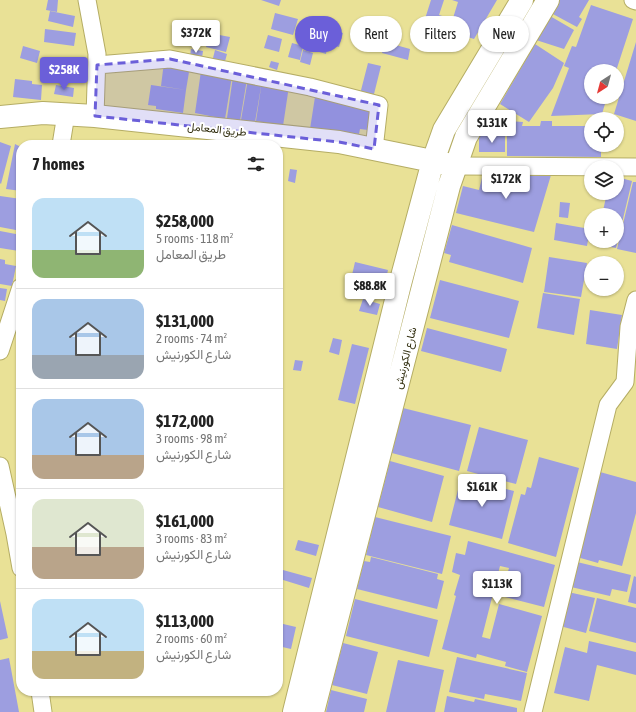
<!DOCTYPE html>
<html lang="en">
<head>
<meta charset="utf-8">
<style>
	:root { --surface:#fff; --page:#f2f2f2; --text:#222; --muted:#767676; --line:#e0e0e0; --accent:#6b5fd9 }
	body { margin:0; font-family:"Asap Condensed",Vazirmatn,sans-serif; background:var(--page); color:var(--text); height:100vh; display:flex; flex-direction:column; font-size:15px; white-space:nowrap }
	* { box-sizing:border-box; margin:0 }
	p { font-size:13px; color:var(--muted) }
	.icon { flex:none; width:22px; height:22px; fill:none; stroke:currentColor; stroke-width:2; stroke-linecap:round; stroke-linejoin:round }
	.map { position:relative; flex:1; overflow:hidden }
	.side { position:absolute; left:16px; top:140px; width:267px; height:556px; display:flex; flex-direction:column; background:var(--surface); border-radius:16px; box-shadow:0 1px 3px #0004 }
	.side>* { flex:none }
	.guide { position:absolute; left:295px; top:16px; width:281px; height:36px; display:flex; gap:8px }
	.needle { width:26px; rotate:216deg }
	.fabs { position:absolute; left:584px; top:64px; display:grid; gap:8px }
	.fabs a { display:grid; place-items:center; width:40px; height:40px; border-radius:50%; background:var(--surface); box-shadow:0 1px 3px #0004; font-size:20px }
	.price { position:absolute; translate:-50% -34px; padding:0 9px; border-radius:4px; background:#fff; color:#222; font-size:13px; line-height:26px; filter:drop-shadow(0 1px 2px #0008) }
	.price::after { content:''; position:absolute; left:50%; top:24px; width:12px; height:9px; margin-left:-6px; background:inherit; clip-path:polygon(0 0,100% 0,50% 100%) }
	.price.active { background:var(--accent); color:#fff }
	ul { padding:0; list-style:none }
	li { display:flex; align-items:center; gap:12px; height:100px; padding:0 16px }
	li+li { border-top:1px solid var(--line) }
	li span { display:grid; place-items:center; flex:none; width:112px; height:80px; border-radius:12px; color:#555 }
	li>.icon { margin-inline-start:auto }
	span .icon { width:48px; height:48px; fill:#fffc; stroke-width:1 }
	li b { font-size:17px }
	h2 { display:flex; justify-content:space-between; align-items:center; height:48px; padding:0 16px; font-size:17px }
	.tag { padding:0 14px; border-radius:18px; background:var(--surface); box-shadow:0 1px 3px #0004; font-size:14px; line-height:36px }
	.tag.active { background:var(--accent); color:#fff }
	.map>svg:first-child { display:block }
	.building { fill:#9d9ee0 }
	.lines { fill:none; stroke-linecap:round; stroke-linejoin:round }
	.minor-casing { stroke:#b5ad64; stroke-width:19 }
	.major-casing { stroke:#b5ad64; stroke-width:24 }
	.minor { stroke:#fff; stroke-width:17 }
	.major { stroke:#fff; stroke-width:22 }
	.marked { fill:#6b5fd9; fill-opacity:0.2; stroke:#6b5fd9; stroke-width:3; stroke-dasharray:8 5; stroke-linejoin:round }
	.labels { text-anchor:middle; stroke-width:4; stroke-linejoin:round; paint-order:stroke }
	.street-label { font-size:11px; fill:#322f10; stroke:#fff }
</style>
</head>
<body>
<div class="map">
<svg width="636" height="712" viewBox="0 0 636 712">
	<rect width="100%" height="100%" fill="#e9e196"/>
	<path class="building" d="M48,0H58L57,12L46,10Z
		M261,0H281L279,6Z
		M431,0H444L439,15L452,19L448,30L424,22Z
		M452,0H497L474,39L449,31L458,2Z
		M559,0H589L579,17L582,19L577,27L551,13Z
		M591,5L633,19L616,71H591V97H607L602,114L551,116L569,68L564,66L572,46L576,47Z
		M50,11L75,16L73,27L48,21Z
		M275,13L298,19L293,35L271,29Z
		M550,16L574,30L564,49L536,40Z
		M323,27L343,33L339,47L328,44L326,54L316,51Z
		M45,29L76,33L74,46L44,42Z
		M209,33L230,37L226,52L206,47Z
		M268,35L282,39L279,52L264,48Z
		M310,37L316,38L313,49L307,47Z
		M385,42L410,49L408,60L382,53Z
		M636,42V121L614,114Z
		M292,43L303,46L300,60L288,57Z
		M535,44L564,63L553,88L529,122L500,104Z
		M23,46L40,51L37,63L20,58Z
		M191,49L203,51L202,58L190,56Z
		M215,50L227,54L224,65L212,62Z
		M303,50L313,53L310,65L300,62Z
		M271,61L279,63L277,70L269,67Z
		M164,62L190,66L186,90L161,86Z
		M368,63L381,66L372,102L359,98Z
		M53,65L66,67L65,75L52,73Z
		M201,71L232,76L225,119L195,113Z
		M233,77L247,79L240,121L227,118Z
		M15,79L32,81V84L42,85L41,100L13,97Z
		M248,79L262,81L255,122L241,120Z
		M262,81L289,86L283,126L256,121Z
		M56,85L74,88L73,97L54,94Z
		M151,85L186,90L183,113L156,109V106L148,105Z
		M315,97L371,107L368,130L360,129L359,134L352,133L351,136L310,129Z
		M507,121L523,122L522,126H540L541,121H552V126H591V145H601V157L507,156Z
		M479,136H505V152H479Z
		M0,142L11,146L1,184L0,183Z
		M15,144L21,147V191L6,189Z
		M290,169L297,170L295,183L288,181Z
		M483,174L551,175L534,232L456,213L463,186L479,190Z
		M617,177L632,181L616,248L595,244L596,241H617V215H602L607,193H617Z
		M633,182H636V253L617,249Z
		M0,196L21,199V231L0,227Z
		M560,202L570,203L568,218L559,217Z
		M556,223L590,229L587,246L554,240Z
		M452,225L532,248L523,283L449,262L451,255L444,253Z
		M0,231L21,235L19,251L0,248Z
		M549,257L587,263L581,297L544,292Z
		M0,259L5,260V264L16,266L12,286L0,284Z
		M355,262L388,270L385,283L352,275Z
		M440,280L519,301L509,338L430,318Z
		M0,288L7,289L5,301L0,300Z
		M543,293L580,299L574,335L537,328Z
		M363,299L380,304L377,315L359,311Z
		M590,310L622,315L617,349L586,344Z
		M427,328L507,349L501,372L421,351Z
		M333,338L342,340L339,355L329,352Z
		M352,344L369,348L355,404L338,400Z
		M295,360L303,361L301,371L293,370Z
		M403,408L471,425L459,471L392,453Z
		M479,427L528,440L516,484L467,471Z
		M539,457L579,468L556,557L508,543L521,494L525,495L527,487L531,488Z
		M390,461L444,476L432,522L378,507Z
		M600,472L636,482V513L622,566L599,560L598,563L577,557Z
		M461,478L514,491L502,539L449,525Z
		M375,517L451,536L442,574L366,555Z
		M298,540L319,545L316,556L295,550Z
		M468,541L555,565L544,607L501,596L509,568L500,566L482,637L490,639L499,604L542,616L527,672L505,666L506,662L477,654L476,658L442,649L456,596L454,595L460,575L452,572L456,553L465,555Z
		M371,557L438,574L437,579L444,581L437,609L357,589L364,561L370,562Z
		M577,562L631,575L627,592L612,589L610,596L571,587Z
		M283,570L312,578L309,588L280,579Z
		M634,576L636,577V604L628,602Z
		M568,592L595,598L586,633L560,626Z
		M597,598L636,608V643L589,631Z
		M355,599L438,620L429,657L346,636Z
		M0,601L8,638L0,640Z
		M279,623L296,627L291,649L278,646Z
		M589,641L636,652V675L597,665L589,701L554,693L565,647L587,653Z
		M343,643L378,652L367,694L332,685Z
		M457,657L527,673L521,701L485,694L484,699L449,692Z
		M9,658L19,712H0V660Z
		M398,660L444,670L435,712H386Z
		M331,690L367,699L364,712H326Z
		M447,696L474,702L475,699L517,708V712H444Z"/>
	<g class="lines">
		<defs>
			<path id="minor" d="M87,0L97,54L95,116
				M633,0L636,1
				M97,65L170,59L310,87L379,105L374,149
				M61,145L66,114
				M456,166L636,167
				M0,351L21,287
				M0,466L15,534L21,568
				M40,691L43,712
				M533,712L608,405L625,382L629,327L636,300"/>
			<path id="major" d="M0,117L43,113L95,116L339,142L447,164
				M294,712L400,284L433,161L444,130L522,0
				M313,712L449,186L466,137L548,0"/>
		</defs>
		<use href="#minor" class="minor-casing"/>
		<use href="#major" class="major-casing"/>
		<use href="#minor" class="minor"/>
		<use href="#major" class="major"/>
	</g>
	<path class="marked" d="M170,59L379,105L374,149L339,142L95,116L97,65Z"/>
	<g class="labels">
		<g class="street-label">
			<text transform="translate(217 129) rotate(6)" y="4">طريق المعامل</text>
			<text transform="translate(405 358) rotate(-76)" y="4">شارع الكورنيش</text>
		</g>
	</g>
</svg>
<div class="fabs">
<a><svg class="needle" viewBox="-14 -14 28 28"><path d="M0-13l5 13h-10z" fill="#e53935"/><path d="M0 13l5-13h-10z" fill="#767676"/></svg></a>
<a><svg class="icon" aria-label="locate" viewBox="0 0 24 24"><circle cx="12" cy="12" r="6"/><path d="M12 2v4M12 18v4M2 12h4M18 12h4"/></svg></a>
<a><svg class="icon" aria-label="layers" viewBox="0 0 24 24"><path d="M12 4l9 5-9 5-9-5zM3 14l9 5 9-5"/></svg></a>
<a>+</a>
<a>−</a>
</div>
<b class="price" style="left:196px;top:54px">$372K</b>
<b class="price active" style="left:64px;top:91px">$258K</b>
<b class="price" style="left:492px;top:144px">$131K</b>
<b class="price" style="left:506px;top:200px">$172K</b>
<b class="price" style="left:370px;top:307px">$88.8K</b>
<b class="price" style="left:482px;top:508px">$161K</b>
<b class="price" style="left:497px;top:605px">$113K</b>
<div class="guide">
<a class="tag active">Buy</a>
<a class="tag">Rent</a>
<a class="tag">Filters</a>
<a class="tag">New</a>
</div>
<section class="side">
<h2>7 homes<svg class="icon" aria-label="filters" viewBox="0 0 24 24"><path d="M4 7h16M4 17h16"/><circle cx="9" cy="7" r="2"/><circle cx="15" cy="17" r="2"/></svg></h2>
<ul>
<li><span style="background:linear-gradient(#bfe0f5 65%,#8fb573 0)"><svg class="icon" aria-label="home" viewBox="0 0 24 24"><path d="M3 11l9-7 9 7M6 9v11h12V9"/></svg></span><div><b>$258,000</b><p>5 rooms · 118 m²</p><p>طريق المعامل</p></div></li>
<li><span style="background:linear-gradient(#a9c7e8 70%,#9aa5b1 0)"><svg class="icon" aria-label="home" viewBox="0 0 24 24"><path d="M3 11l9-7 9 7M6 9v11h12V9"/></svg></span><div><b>$131,000</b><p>2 rooms · 74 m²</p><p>شارع الكورنيش</p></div></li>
<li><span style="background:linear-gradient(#a9c7e8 70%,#b9a48a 0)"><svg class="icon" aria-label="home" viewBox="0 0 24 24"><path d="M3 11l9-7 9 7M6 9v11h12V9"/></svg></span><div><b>$172,000</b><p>3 rooms · 98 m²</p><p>شارع الكورنيش</p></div></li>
<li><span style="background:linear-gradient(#dfe7d0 60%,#b9a48a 0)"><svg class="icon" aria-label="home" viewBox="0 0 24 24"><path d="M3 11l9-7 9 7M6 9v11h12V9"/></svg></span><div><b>$161,000</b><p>3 rooms · 83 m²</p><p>شارع الكورنيش</p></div></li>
<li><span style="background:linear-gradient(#bfe0f5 65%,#c2b280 0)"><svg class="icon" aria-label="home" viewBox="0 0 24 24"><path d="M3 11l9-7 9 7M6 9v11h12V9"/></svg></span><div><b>$113,000</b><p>2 rooms · 60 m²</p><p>شارع الكورنيش</p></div></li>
</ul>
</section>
</div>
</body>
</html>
